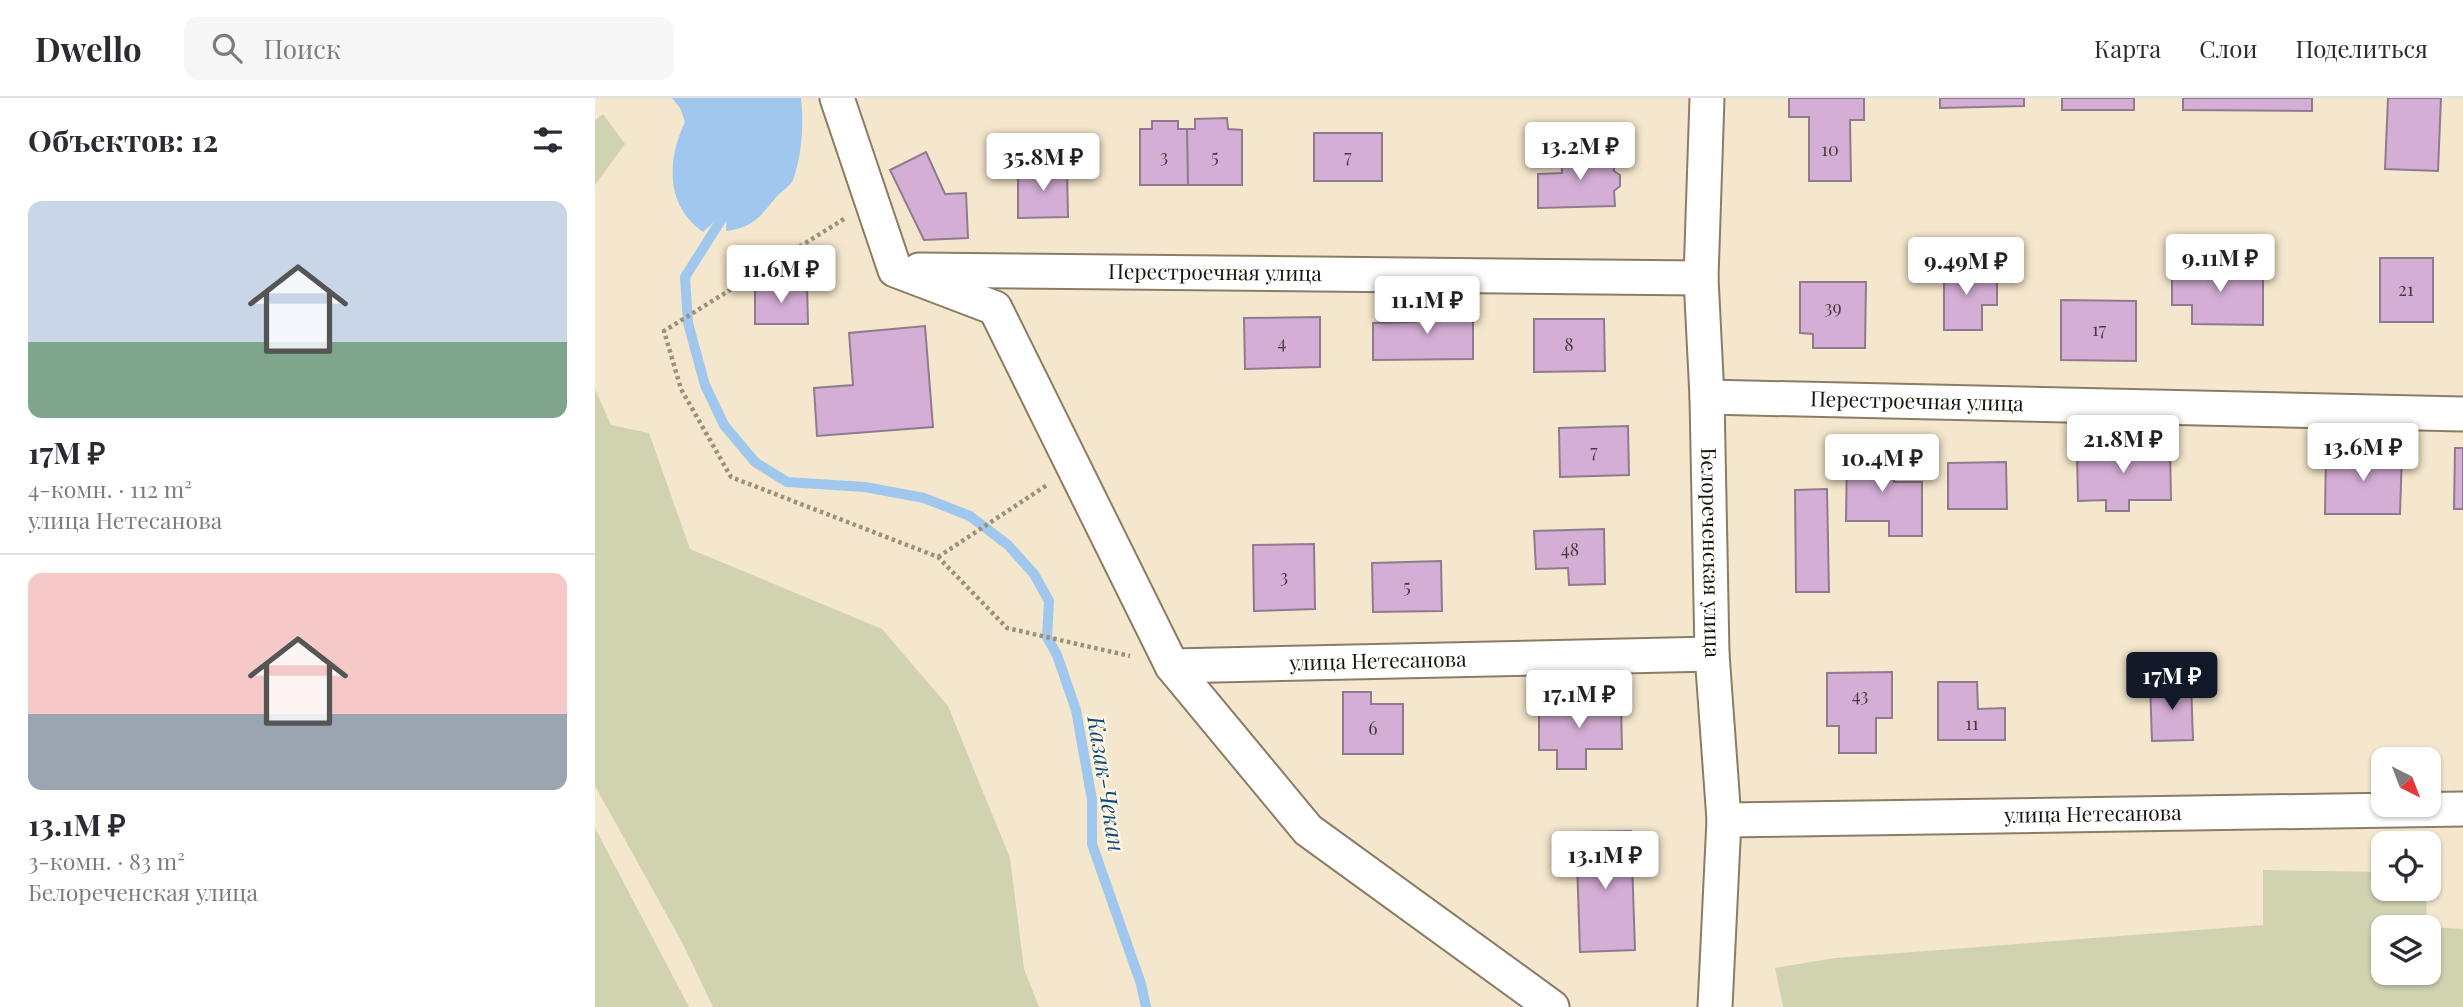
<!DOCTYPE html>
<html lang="ru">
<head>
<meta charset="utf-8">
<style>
	:root { --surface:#fff; --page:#f7f7f7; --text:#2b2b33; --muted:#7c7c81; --line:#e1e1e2; --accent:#111827 }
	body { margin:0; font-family:"Playfair Display",serif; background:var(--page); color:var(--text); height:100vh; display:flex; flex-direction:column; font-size:26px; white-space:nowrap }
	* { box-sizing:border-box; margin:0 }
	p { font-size:23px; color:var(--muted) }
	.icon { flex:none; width:38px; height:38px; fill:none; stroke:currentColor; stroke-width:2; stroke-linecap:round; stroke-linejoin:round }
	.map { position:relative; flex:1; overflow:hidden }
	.sheet { display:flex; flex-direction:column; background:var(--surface); width:595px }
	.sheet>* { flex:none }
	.needle { width:46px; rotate:138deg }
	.controls { position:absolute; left:1776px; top:649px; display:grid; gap:14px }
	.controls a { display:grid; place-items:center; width:70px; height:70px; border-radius:14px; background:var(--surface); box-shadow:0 2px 5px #0004; font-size:35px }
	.price { position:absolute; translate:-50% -60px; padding:0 16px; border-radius:7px; background:#fff; color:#222; font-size:23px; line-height:46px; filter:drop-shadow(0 2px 4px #0008) }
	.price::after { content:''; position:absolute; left:50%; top:42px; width:21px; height:16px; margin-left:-10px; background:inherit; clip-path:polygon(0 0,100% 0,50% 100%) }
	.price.active { background:var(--accent); color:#fff }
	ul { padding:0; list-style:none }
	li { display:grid; align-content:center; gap:14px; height:371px; padding:0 28px }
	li+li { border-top:2px solid var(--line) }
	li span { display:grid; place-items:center; height:217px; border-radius:14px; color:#555 }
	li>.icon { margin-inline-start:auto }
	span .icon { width:126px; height:126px; fill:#fffc; stroke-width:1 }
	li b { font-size:30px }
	h2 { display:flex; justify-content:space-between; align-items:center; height:84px; padding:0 28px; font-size:30px }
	header { display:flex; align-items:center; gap:42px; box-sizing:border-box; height:98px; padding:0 35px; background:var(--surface); border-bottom:2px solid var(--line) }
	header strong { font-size:33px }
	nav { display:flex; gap:38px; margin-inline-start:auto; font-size:24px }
	.search { width:490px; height:63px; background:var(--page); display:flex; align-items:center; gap:18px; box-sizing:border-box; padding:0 24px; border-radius:14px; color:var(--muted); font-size:26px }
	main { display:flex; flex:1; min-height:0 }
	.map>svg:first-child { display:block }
	.green { fill:#d0d2b0; fill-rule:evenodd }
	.water { fill:#a0c7ee }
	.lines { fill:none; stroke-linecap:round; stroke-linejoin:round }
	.stream { stroke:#a0c7ee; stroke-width:10 }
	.building { fill:#d5aed5; stroke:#8e7b8e; stroke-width:2 }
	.street-casing { stroke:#8a7d66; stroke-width:37 }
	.path { stroke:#9b917e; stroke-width:4.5; stroke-dasharray:3.5 3.5; stroke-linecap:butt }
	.street { stroke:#fff; stroke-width:33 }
	.labels { text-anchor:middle; stroke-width:5; stroke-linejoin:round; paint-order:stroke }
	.number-label { font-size:18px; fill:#483a3e }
	.street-label { font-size:21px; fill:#19140b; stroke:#fef5e5 }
	.water-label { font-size:23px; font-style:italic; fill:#0f4a7a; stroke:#fef5e5 }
</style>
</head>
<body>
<header>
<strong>Dwello</strong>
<div class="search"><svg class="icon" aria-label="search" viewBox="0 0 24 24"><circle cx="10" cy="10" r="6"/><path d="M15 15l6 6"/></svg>Поиск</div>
<nav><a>Карта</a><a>Слои</a><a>Поделиться</a></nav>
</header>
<main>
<section class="sheet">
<h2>Объектов: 12<svg class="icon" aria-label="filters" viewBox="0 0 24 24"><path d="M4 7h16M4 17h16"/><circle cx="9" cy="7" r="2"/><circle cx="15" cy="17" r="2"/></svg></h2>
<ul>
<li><span style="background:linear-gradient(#c9d6e8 65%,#7fa58c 0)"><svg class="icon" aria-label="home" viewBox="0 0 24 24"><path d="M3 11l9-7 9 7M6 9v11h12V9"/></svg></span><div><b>17M ₽</b><p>4-комн. · 112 m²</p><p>улица Нетесанова</p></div></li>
<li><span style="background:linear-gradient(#f6c9c9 65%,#9aa5b1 0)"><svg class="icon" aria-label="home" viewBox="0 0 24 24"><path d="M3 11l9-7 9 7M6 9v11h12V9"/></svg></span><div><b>13.1M ₽</b><p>3-комн. · 83 m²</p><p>Белореченская улица</p></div></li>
</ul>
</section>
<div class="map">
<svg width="1868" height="909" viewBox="0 0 1868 909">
	<rect width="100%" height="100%" fill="#f5e7cd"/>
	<path class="green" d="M8,16L30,46L0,87V22Z
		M0,291L16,327L54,335L95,451L287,531L353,608L415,760L429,871L444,909H118L88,846L0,688Z
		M0,730L94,909H0Z
		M1668,772L1788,774V791H1831L1832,829L1868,831V909H1188L1180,870L1240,860L1668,827ZM1788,830H1834V875H1788Z"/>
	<path class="water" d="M77,0H206C209,26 207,57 198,82C195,88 188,92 183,97C165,118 160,129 131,133L132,112L108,134C70,107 72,62 90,24L85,10Z"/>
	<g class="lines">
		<path class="stream" d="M124,103L133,111L90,179L93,225L110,287L129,327L160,364L192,384L270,389L329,400L375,418L413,447L439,476L454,503L452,539L462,557L481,612L497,702V746L546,886L551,909"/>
	</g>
	<path class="building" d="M1194,0H1269V22H1255L1256,83H1214V19H1194Z
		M1345,0H1429V8L1345,10Z
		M1467,0H1539V12H1467Z
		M1588,0H1717V13L1588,12Z
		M1793,0H1846L1843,73L1790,71Z
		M632,20L633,31L647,32V87H593L592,31H600V21Z
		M557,23H583V31H592L593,87H545V31H557Z
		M719,35H787V83H719Z
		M992,50H1001L1007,55H1019V73L1025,77V88L1019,93L1020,108L943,110V76L967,75L966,55H987Z
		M331,54L350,96L371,95L373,140L329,142L295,72Z
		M472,69L473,119L423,120V70Z
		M1785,160H1838V224H1785Z
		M1349,167H1386V182H1402V207H1387V232H1349Z
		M1577,168L1668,169V227L1597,226V207H1577Z
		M1205,184H1271L1270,250H1218V236L1205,235Z
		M212,187L213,226H160V188Z
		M1466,202L1541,203V263L1466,262Z
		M821,209H878V261L778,262V225L821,224Z
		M725,219V269L650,271L649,220Z
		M939,221H1009L1010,273L939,274Z
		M330,228L338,329L222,338L219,290L258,287L254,235Z
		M1033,328L1034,377L965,379L964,330Z
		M1515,342H1530L1541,353L1575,352L1576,402H1534V413H1511V402L1483,403L1482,354H1503Z
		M1860,350H1868V411H1859Z
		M1252,352L1299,353V384H1327V438H1294V423H1251Z
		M1731,354L1807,355L1805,416H1730Z
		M1411,364L1412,411H1353V365Z
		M1232,391L1234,494H1201L1200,392Z
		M1009,431L1010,486L974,487L973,470L941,471L939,433Z
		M719,446L720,511L659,513L658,447Z
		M846,463L847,513L778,514L777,465Z
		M1297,574V620H1281V655H1244V628H1232V575Z
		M1343,584H1382L1383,611L1410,610V642H1343Z
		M1596,584L1598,642L1557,643L1555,586Z
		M748,594H776V606H808V656H748Z
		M944,603L1026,604L1027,651H991V671H962V652H944Z
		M1036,733L1040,852L985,854L981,734Z"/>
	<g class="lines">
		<defs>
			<g id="street">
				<path d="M242,0L300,172L400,210L577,568L713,732L957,909"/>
				<path id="s1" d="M1112,0L1106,180L1112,299L1117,556L1129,722L1120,909"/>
				<path id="s2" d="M324,172L1106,180"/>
				<path id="s3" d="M1112,299L1868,316"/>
				<path id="s4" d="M577,568L1117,556"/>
				<path id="s5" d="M1129,722L1868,711"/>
			</g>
		</defs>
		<use href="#street" class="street-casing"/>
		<path class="path" d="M249,121L69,233L86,291L136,379L343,459L412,530L535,558
			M343,459L452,387"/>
		<use href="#street" class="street"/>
	</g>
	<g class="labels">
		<g class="number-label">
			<text x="1235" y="58">10</text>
			<text x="569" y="65">3</text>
			<text x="620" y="65">5</text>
			<text x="753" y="65">7</text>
			<text x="1811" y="198">21</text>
			<text x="1238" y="216">39</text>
			<text x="1504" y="238">17</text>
			<text x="687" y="251">4</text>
			<text x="974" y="253">8</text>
			<text x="999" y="360">7</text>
			<text x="975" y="458">48</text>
			<text x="689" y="485">3</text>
			<text x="812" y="495">5</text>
			<text x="1265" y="604">43</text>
			<text x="1377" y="632">11</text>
			<text x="778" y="637">6</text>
		</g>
		<g class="street-label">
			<text dy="7" stroke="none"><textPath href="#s2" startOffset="296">Перестроечная улица</textPath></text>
			<text dy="7" stroke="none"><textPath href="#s3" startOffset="210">Перестроечная улица</textPath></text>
			<text dy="7" stroke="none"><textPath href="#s1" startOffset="455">Белореченская улица</textPath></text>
			<text dy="7" stroke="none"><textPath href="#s4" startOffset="206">улица Нетесанова</textPath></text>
			<text dy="7" stroke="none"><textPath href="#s5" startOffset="369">улица Нетесанова</textPath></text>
		</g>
		<g class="water-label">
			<text transform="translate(511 686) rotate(81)" y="8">Казак-Чекан</text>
		</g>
	</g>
</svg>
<div class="controls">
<a><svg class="needle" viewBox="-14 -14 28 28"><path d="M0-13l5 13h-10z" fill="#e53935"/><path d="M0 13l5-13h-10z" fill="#7c7c81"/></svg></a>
<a><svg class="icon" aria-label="locate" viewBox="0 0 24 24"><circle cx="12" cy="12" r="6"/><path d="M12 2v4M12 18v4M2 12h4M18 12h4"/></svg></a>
<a><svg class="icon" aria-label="layers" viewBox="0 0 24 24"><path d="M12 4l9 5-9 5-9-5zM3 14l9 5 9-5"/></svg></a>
</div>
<b class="price" style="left:985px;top:84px">13.2M ₽</b>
<b class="price" style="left:448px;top:95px">35.8M ₽</b>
<b class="price" style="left:1625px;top:196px">9.11M ₽</b>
<b class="price" style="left:1371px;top:199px">9.49M ₽</b>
<b class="price" style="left:186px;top:207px">11.6M ₽</b>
<b class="price" style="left:832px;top:238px">11.1M ₽</b>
<b class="price" style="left:1528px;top:377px">21.8M ₽</b>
<b class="price" style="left:1768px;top:385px">13.6M ₽</b>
<b class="price" style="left:1287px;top:396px">10.4M ₽</b>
<b class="price active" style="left:1577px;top:614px">17M ₽</b>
<b class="price" style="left:984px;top:632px">17.1M ₽</b>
<b class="price" style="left:1010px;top:793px">13.1M ₽</b>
</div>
</main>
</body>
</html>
